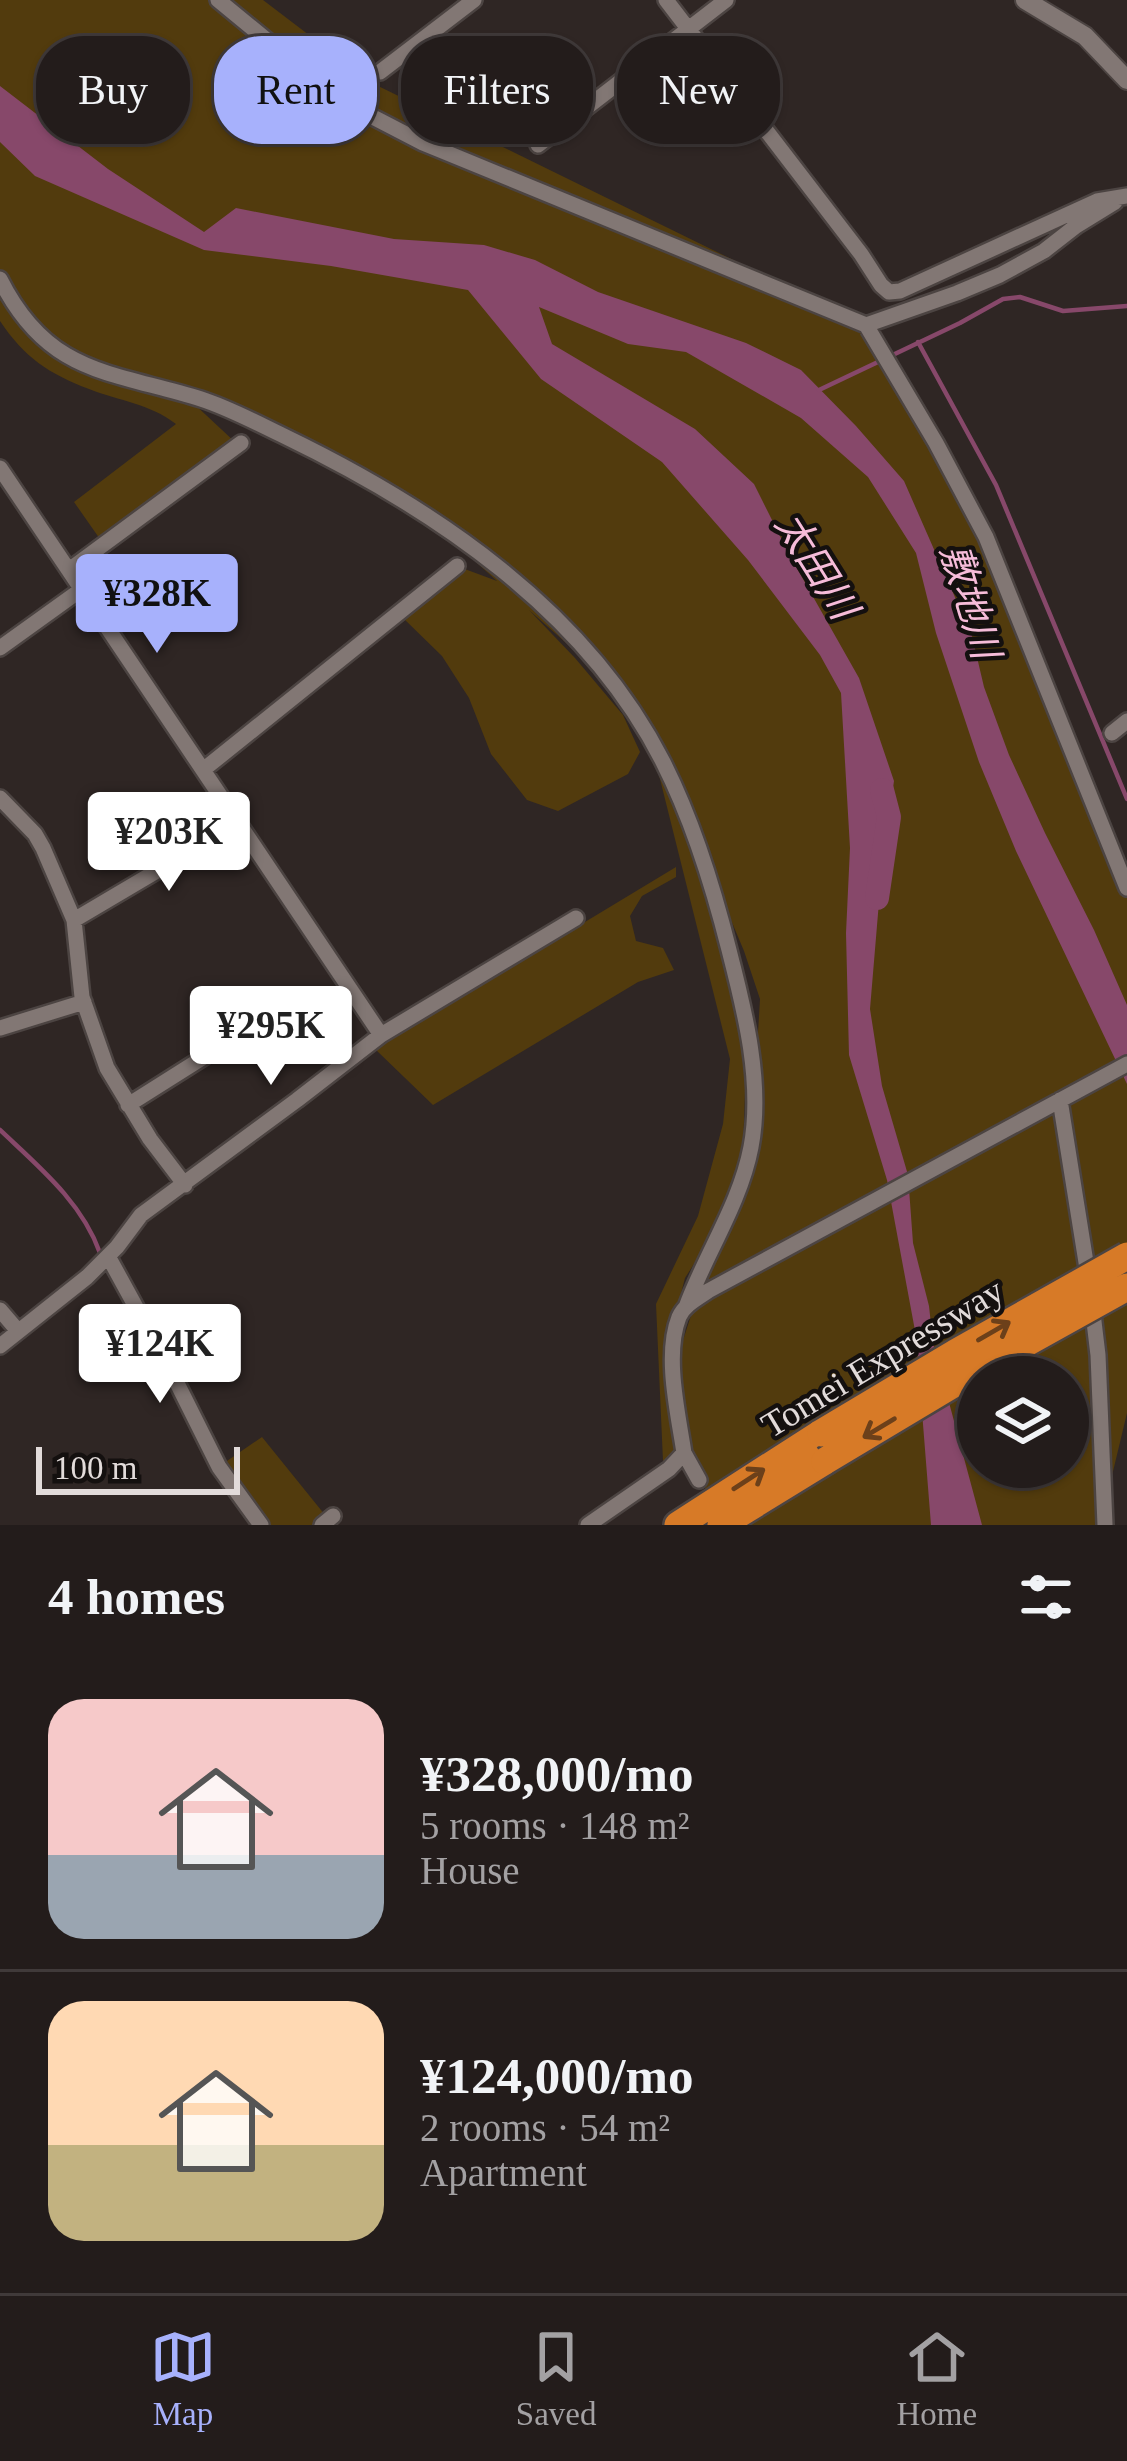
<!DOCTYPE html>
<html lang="en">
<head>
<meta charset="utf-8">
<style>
	:root { --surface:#231c1b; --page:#2b2524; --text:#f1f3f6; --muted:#a3a1a3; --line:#403a3a; --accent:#a7b1fc }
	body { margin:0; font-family:"Times New Roman","Noto Sans JP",serif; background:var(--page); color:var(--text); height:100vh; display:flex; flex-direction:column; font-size:45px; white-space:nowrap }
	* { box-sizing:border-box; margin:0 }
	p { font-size:39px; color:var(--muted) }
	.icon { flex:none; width:66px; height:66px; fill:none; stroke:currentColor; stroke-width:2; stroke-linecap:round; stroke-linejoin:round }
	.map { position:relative; height:1525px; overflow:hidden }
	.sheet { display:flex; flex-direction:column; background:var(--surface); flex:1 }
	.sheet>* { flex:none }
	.banner { position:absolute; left:36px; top:36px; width:1056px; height:108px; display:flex; gap:24px }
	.buttons { position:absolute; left:957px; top:1356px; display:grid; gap:24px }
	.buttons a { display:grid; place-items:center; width:132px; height:132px; border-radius:50%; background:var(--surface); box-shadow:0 3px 9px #0004,0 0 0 3px var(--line); font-size:60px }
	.scale { position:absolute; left:36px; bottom:30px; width:204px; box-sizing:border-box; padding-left:12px; border:6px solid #e2dbda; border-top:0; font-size:33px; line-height:42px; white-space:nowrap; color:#e2dbda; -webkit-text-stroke:9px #14100f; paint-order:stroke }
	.price { position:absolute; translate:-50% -102px; padding:0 27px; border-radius:12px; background:#fff; color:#222; font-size:39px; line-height:78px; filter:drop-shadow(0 3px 6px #0008) }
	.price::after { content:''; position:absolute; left:50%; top:72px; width:36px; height:27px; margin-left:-18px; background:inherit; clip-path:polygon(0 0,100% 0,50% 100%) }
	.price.selected { background:var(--accent); color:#111 }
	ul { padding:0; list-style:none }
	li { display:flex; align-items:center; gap:36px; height:300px; padding:0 48px }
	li+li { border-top:3px solid var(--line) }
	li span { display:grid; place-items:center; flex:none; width:336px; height:240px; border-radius:36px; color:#555 }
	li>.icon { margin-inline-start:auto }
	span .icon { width:144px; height:144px; fill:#fffc; stroke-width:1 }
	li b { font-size:51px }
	h2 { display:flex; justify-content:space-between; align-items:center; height:144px; padding:0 48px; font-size:51px }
	.chip { padding:0 42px; border-radius:48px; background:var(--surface); box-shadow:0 3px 9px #0004,0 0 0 3px var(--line); font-size:42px; line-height:108px }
	.chip.selected { background:var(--accent); color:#111 }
	.tab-bar { display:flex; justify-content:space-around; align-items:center; height:168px; border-top:3px solid var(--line); background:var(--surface); font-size:33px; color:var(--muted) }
	.tab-bar a { display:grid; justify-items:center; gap:6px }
	.tab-bar .selected { color:var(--accent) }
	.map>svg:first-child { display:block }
	.green { fill:#523b0d; fill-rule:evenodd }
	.water { fill:#87486a }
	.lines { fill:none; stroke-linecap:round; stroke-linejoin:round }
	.stream { stroke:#87486a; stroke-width:4.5 }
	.river { stroke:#87486a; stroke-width:24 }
	.minor-casing { stroke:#4c4442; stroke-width:20 }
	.tertiary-casing { stroke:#4c4442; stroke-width:22 }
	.motorway-casing { stroke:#4c4442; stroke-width:32 }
	.minor { stroke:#827774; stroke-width:15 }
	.tertiary { stroke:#827774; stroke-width:18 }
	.motorway { stroke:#d77a27; stroke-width:27 }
	.motorway-bridge-casing { stroke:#4c4442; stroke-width:32; stroke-linecap:butt }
	.motorway-bridge { stroke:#d77a27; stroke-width:27 }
	.oneway { stroke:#6c401a }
	.labels { text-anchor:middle; stroke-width:9; stroke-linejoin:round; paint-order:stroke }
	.street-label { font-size:36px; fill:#e2dbda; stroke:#14100f }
	.water-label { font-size:39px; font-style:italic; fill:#f6bcd9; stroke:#14100f }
</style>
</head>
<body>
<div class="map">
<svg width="1127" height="1525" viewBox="0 0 1127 1525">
	<rect width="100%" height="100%" fill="#2f2624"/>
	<path class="green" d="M0,0H263L372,83L866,325L982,529L1127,886V1413L1104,1509L1103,1525H728L687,1459L673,1371L722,1220L685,1278L665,1356L683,1449L663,1461L656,1304L698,1216L723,1124L730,1059L657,767L699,848L747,1035L743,1149L753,1118L760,999L744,951L643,711L529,610L575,658L623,715L640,752L628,774L558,811L527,800L491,754L469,698L442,656L402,617L462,568L497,581L413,505L232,413L191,401L236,443L102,542L74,502L176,424C150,404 120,401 89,389C49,374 24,357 0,321ZM978,1377H1068V1467H978Z
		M676,867V877L642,896L630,916L636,941L663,948L674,970L638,982L433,1105L375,1049Z
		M262,1437L325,1515L312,1525H269L224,1463Z"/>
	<path class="water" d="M0,86L108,169L204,232L236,208L394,239L484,245L535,260L598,292L746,343L801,370L856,426L904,481L972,636L984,687L1009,755L1045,833L1094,930L1127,1005V1084L1016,851L979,762L936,633L916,553L868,477L801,418L686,352L628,344L539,307L552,344L695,429L754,484L790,556L859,678L894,781L882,866L870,1009L882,1086L908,1175L913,1243L929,1306L933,1343L982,1525H931L916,1336L887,1180L849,1055L846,933L850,848L841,693L820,655L748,560L662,462L541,379L468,290L331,266L204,250L35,176L0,142Z"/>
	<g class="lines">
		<path class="stream" d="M918,342L996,485L1127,799
			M819,390L960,323L1003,299L1020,297L1063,311L1127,306
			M0,1130C38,1166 82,1202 100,1253"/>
		<path class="river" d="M877,898L889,817L882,790"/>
		<defs>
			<path id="minor" d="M218,0L313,78L369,115L423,143L866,325L936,443L986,537L1127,888
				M666,0L861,254L881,285L889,292L900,291L1097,201L1127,196
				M380,72L474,0
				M538,145L726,0
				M0,279C48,375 111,371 201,399C229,408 257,423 284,436C433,508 586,610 663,762C693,821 713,886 729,950C745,1012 763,1083 751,1147C740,1204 706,1253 686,1307
				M866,325L957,293L1000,275L1044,251L1076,226L1115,202
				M0,468L381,1035
				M69,570L241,443
				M0,648L82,589
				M1112,733L1127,721
				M203,770L457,566
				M0,798L35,834L43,848L74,920L82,997L107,1068L150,1139L185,1185
				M74,920L238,823
				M0,1028L84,1002
				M1060,1100L1089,1281
				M128,1105L204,1057L222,1041L350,990
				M108,1256L172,1373L219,1467L261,1525
				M1092,1305L1098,1355L1105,1525
				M0,1310L18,1331
				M0,1346L87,1277L117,1247L141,1215L297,1100L381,1035L576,918
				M684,1453L699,1480
				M322,1525L333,1516
				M588,1525L669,1469L684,1453C678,1413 664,1355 679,1317C684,1305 698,1298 708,1291L1127,1064"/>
			<path id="tertiary" d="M1025,0L1085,36L1127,80"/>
			<path id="motorway" d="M678,1525L821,1433
				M721,1525L825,1461"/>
		</defs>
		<use href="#minor" class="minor-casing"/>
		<use href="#tertiary" class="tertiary-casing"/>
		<use href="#motorway" class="motorway-casing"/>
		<use href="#minor" class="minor"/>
		<use href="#tertiary" class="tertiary"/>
		<use href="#motorway" class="motorway"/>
		<defs>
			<path id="motorway-bridge" d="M821,1433L955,1353L1127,1256
				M825,1461L967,1376L1127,1287"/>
		</defs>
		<use href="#motorway-bridge" class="motorway-bridge-casing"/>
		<use href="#motorway-bridge" class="motorway-bridge"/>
	</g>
	<defs><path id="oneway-shaft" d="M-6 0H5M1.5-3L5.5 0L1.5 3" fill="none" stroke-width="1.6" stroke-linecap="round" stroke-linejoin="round" transform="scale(3)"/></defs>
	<g class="oneway">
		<use href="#oneway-shaft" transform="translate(994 1331) rotate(-30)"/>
		<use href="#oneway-shaft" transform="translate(879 1428) rotate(149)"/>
		<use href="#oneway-shaft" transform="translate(749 1479) rotate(-33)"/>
	</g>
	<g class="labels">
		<g class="street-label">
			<text transform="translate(882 1357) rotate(-31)" y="13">Tomei Expressway</text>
		</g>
		<g class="water-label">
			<text transform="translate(817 565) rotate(58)" y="14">太田川</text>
			<text transform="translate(971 601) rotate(73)" y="14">敷地川</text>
		</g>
	</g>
</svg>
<div class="buttons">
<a><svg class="icon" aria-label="layers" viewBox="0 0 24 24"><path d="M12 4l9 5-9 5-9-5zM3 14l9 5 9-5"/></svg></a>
</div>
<div class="scale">100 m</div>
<b class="price selected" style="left:157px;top:656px">¥328K</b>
<b class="price" style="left:169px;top:894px">¥203K</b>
<b class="price" style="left:271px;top:1088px">¥295K</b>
<b class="price" style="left:160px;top:1406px">¥124K</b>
<div class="banner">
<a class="chip">Buy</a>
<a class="chip selected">Rent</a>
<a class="chip">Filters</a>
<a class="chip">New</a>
</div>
</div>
<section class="sheet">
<h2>4 homes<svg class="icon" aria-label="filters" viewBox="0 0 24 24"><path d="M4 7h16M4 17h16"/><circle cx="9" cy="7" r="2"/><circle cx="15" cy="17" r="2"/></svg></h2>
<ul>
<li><span style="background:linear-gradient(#f6c9c9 65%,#9aa5b1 0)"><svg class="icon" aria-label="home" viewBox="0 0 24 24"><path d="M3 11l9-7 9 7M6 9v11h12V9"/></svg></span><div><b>¥328,000/mo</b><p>5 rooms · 148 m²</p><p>House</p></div></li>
<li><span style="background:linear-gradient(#ffd9b3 60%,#c2b280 0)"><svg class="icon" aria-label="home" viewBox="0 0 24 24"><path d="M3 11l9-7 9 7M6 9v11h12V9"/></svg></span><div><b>¥124,000/mo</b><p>2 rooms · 54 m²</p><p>Apartment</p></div></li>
</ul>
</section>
<nav class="tab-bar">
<a class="selected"><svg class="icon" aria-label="map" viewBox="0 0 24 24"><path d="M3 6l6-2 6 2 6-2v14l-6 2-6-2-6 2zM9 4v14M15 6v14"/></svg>Map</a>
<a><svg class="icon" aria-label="saved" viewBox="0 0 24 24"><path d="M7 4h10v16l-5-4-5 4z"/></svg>Saved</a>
<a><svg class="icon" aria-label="home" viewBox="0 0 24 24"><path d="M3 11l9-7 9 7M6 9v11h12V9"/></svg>Home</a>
</nav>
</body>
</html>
